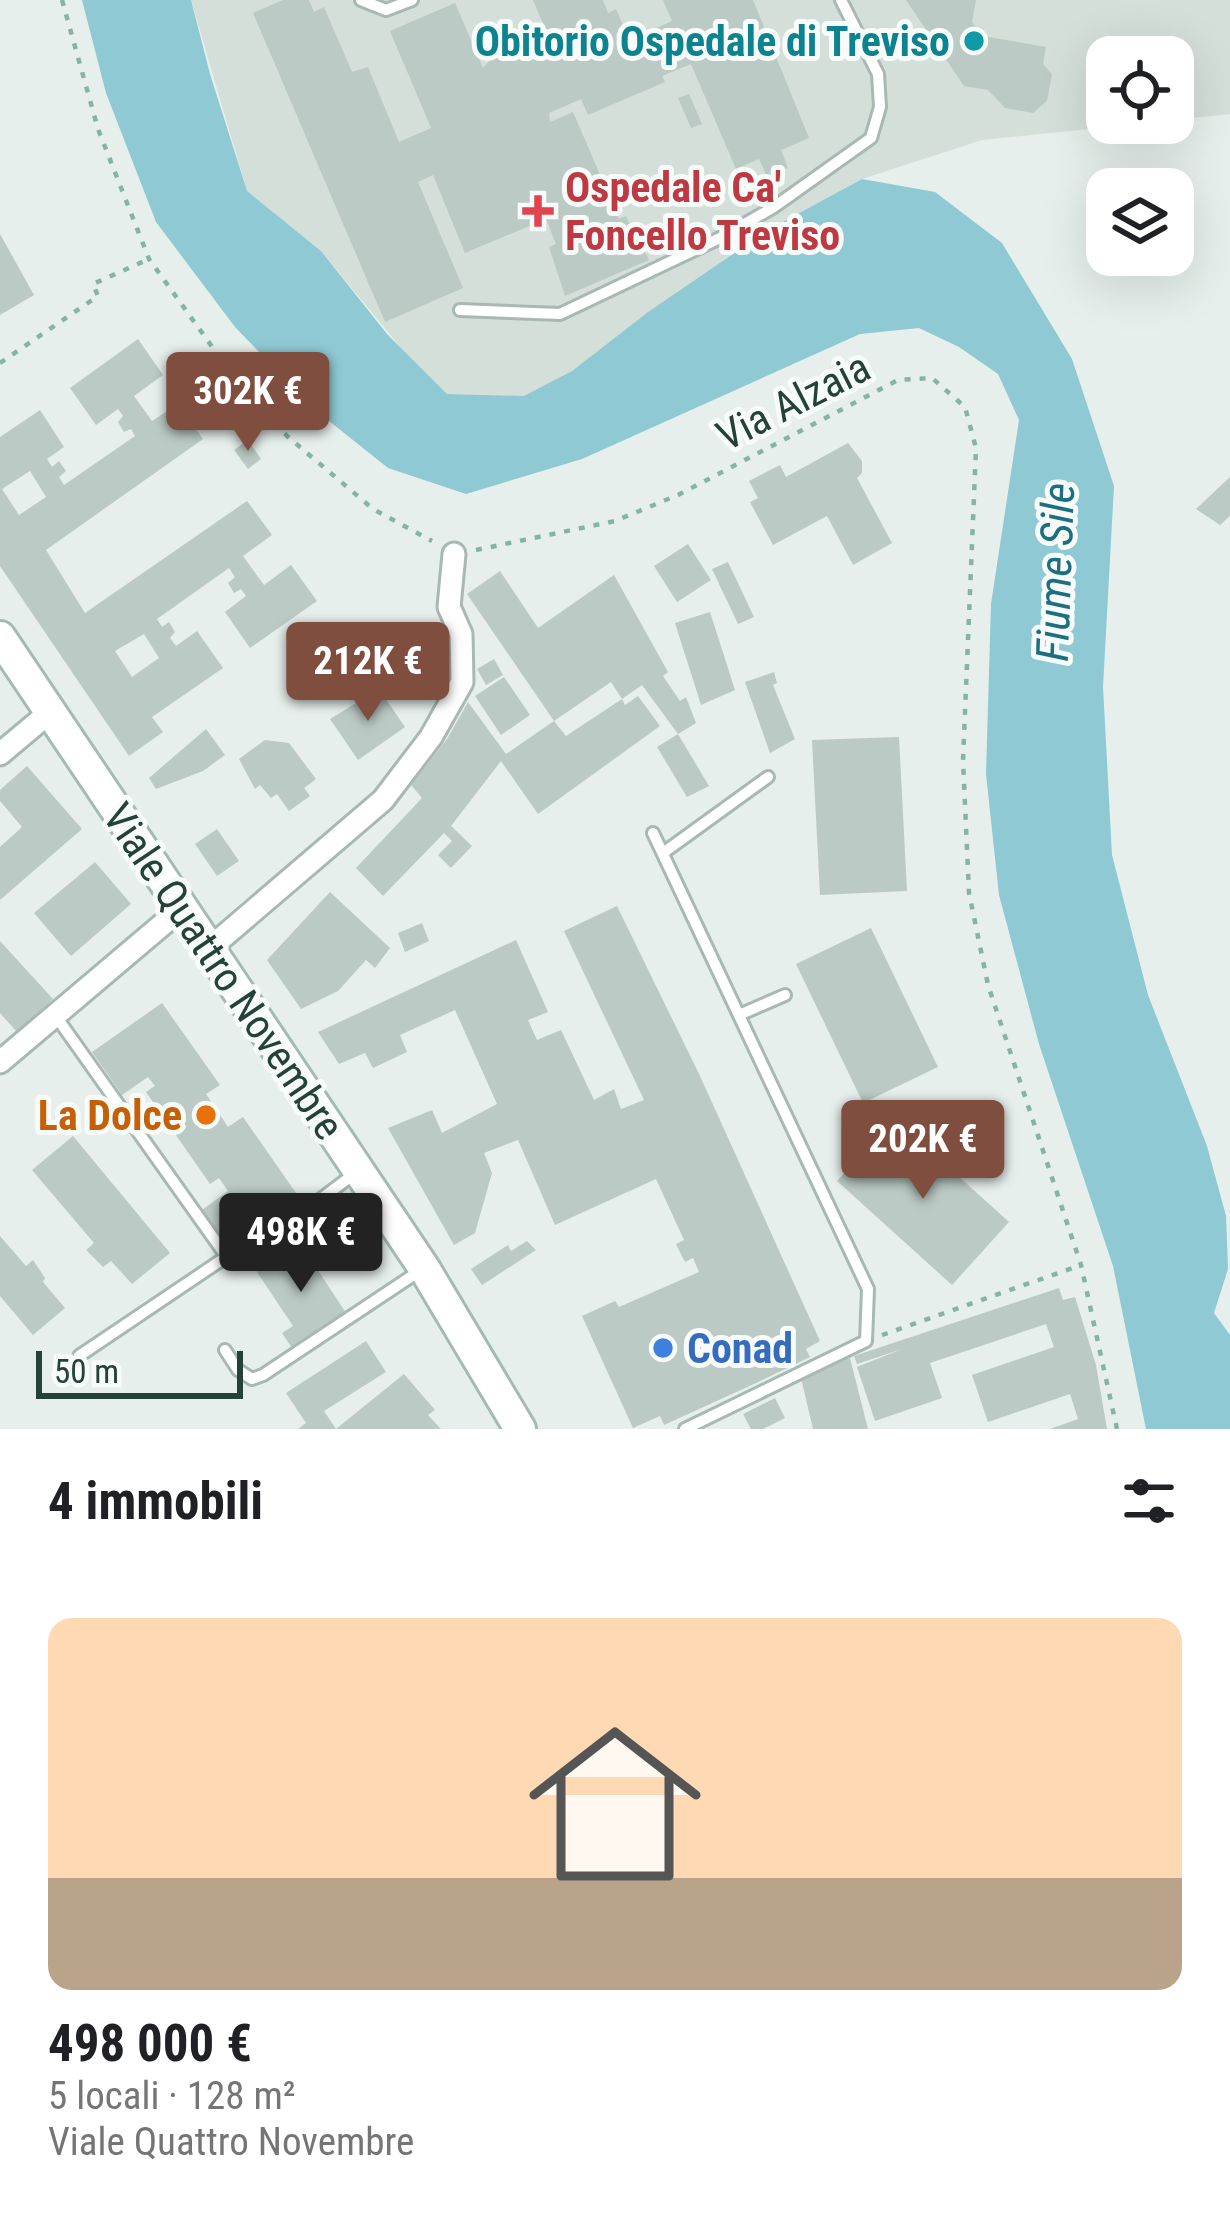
<!DOCTYPE html>
<html lang="it">
<head>
<meta charset="utf-8">
<style>
	:root { --surface:#fff; --page:#f2f2f2; --text:#202124; --muted:#757577; --line:#e0e0e0; --accent:#7f4e3f }
	body { margin:0; font-family:"Roboto Condensed",sans-serif; background:var(--page); color:var(--text); height:100vh; display:flex; flex-direction:column; font-size:45px; white-space:nowrap }
	* { box-sizing:border-box; margin:0 }
	p { font-size:39px; color:var(--muted) }
	.icon { flex:none; width:66px; height:66px; fill:none; stroke:currentColor; stroke-width:2; stroke-linecap:round; stroke-linejoin:round }
	.map { position:relative; height:1429px; overflow:hidden }
	.panel { display:flex; flex-direction:column; background:var(--surface); flex:1 }
	.panel>* { flex:none }
	.tools { position:absolute; left:1086px; top:36px; display:grid; gap:24px }
	.tools a { display:grid; place-items:center; width:108px; height:108px; border-radius:24px; background:var(--surface); box-shadow:0 12px 48px #0002; font-size:60px }
	.scale { position:absolute; left:36px; bottom:30px; width:207px; box-sizing:border-box; padding-left:12px; border:6px solid #24423a; border-top:0; font-size:33px; line-height:42px; white-space:nowrap; color:#24423a; -webkit-text-stroke:9px #f7fbf9; paint-order:stroke }
	.price { position:absolute; translate:-50% -102px; padding:0 27px; border-radius:12px; background:var(--accent); color:#fff; font-size:39px; line-height:78px; filter:drop-shadow(0 3px 6px #0008) }
	.price::after { content:''; position:absolute; left:50%; top:72px; width:36px; height:27px; margin-left:-18px; background:inherit; clip-path:polygon(0 0,100% 0,50% 100%) }
	.price.selected { background:#222; color:#fff }
	ul { padding:0; list-style:none }
	li { display:grid; align-content:center; gap:24px; height:636px; padding:0 48px }
	li+li { border-top:3px solid var(--line) }
	li span { display:grid; place-items:center; height:372px; border-radius:24px; color:#555 }
	li>.icon { margin-inline-start:auto }
	span .icon { width:216px; height:216px; fill:#fffc; stroke-width:1 }
	li b { font-size:51px }
	h2 { display:flex; justify-content:space-between; align-items:center; height:144px; padding:0 48px; font-size:51px }
	.map>svg:first-child { display:block }
	.built { fill:#d4dfda }
	.water { fill:#8ec9d4 }
	.building { fill:#bbcac4; fill-rule:evenodd }
	.lines { fill:none; stroke-linecap:round; stroke-linejoin:round }
	.lane-casing { stroke:#a8b8b2; stroke-width:16 }
	.street-casing { stroke:#a8b8b2; stroke-width:27 }
	.secondary-casing { stroke:#a4bbb3; stroke-width:36 }
	.path { stroke:#86b3a5; stroke-width:4.5; stroke-dasharray:6 9; stroke-linecap:butt }
	.lane { stroke:#fff; stroke-width:10 }
	.street { stroke:#fff; stroke-width:21 }
	.secondary { stroke:#fff; stroke-width:30 }
	.culture-dot { fill:#0f9aa8; stroke:#f7fbf9; stroke-width:4.5 }
	.health-dot { fill:#e0444e; stroke:#f7fbf9; stroke-width:4.5 }
	.food-dot { fill:#e8710a; stroke:#f7fbf9; stroke-width:4.5 }
	.shop-dot { fill:#3f7fe0; stroke:#f7fbf9; stroke-width:4.5 }
	.labels { text-anchor:middle; stroke-width:10; stroke-linejoin:round; paint-order:stroke }
	.culture-label { font-size:42px; font-weight:bold; fill:#0d838f; stroke:#f7fbf9; text-anchor:end }
	.health-label { font-size:42px; font-weight:bold; fill:#be3a42; stroke:#f7fbf9; text-anchor:start }
	.street-label { font-size:42px; fill:#24423a; stroke:#f7fbf9 }
	.food-label { font-size:42px; font-weight:bold; fill:#c56008; stroke:#f7fbf9; text-anchor:end }
	.shop-label { font-size:42px; font-weight:bold; fill:#366cbe; stroke:#f7fbf9; text-anchor:start }
	.water-label { font-size:45px; font-style:italic; fill:#1c6f80; stroke:#f7fbf9 }
</style>
</head>
<body>
<div class="map">
<svg width="1230" height="1429" viewBox="0 0 1230 1429">
	<rect width="100%" height="100%" fill="#e6efeb"/>
	<path class="built" d="M191,0H1230V114L1173,120V57H1107V123H1148L982,140L862,179L768,230L648,312L572,371L524,397L447,394L402,349L321,251L247,191Z"/>
	<path class="water" d="M82,0H191L210,74L247,191L321,251L387,334L447,394L524,396L572,371L648,312L768,230L862,179L935,192L1002,243L1072,359L1114,486L1103,687L1112,855L1148,995L1207,1146L1226,1216L1228,1269L1214,1313L1230,1335V1429H1146L1113,1266L1039,1044L999,895L986,774L991,604L1019,420L998,374L959,347L919,328L860,334L582,459L466,494L388,468L314,409L235,327L156,222L106,93Z"/>
	<path class="building" d="M283,0H309L314,12L324,7L352,72L368,67L399,142L431,128L390,31L455,3L483,68L501,48L516,47L525,38L551,42L533,0H603L608,13L616,9L625,30L616,34L620,44L672,21L663,0H753L809,138L781,150L788,168L767,177L759,159L736,169L691,64L662,76L665,82L588,115L581,99L549,113L550,122L573,112L619,219L626,216L639,248L643,247L649,260L565,296L549,247L556,244L546,219L465,253L433,175L418,182L463,288L385,322L253,13Z
		M906,0H976L972,22L983,36L1046,47L1043,64L1052,74L1047,101L1033,113L1005,108L988,90L964,86Z
		M689,94L702,124L691,128L678,98Z
		M0,234L34,295L0,315Z
		M138,339L163,375L134,396L152,421L178,404L203,439L46,550L85,613L247,501L272,535L243,556L264,585L291,565L317,601L250,648L225,612L246,596L241,589L234,593L228,583L235,577L229,568L157,619L162,627L169,622L175,632L170,638L176,646L197,631L223,668L152,717L163,732L129,756L0,566V437L40,410L64,447L47,459L52,467L59,461L66,471L59,477L64,485L135,436L131,429L124,432L118,422L123,416L118,409L96,425L70,388ZM30,471L46,497L19,515L2,489ZM144,634L159,658L132,677L115,651Z
		M248,440L261,459L248,469L234,450Z
		M848,443L862,461V473L857,478L892,543L853,565L827,516L773,545L750,502L758,498L749,481L780,465L786,477Z
		M1230,477V516L1220,525L1196,509Z
		M688,544L711,580L677,602L654,566Z
		M728,562L754,617L738,624L712,569Z
		M500,571L538,628L614,575L668,672L663,676L680,701L686,697L696,723L678,734L709,786L687,797L657,747L678,734L642,685L622,699L611,682L554,721L566,736L622,699L625,705L638,696L660,726L538,814L501,761L451,826L472,846L451,868L438,855L452,841L444,833L383,896L356,868L422,798L411,785L447,739L468,702L506,754L554,721L467,594Z
		M710,612L735,690L701,705L675,623Z
		M494,659L503,675L486,685L477,669Z
		M774,672L777,683L773,685L795,739L770,753L745,682Z
		M504,677L530,715L501,735L475,696Z
		M379,689L405,727L358,760L330,719Z
		M206,729L225,755L203,771L156,789L149,778Z
		M899,737L907,891L820,895L812,740Z
		M265,740L289,743L316,779L304,788L310,796L289,811L277,794L271,798L260,785L255,789L239,759Z
		M27,766L82,829L0,900V847L22,827L0,801V790Z
		M217,829L239,861L217,876L195,844Z
		M95,862L131,904L71,956L34,913Z
		M330,892L390,948L375,968L366,960L338,991L301,1009L267,960Z
		M617,906L700,1076L820,1341L806,1349L810,1357L754,1384L664,1425L660,1416L633,1428L582,1316L615,1301L619,1307L699,1272L693,1258L685,1262L676,1244L684,1240L656,1179L555,1225L518,1140L484,1153L492,1173L475,1233L454,1245L388,1128L432,1110L442,1133L497,1104L455,1010L400,1035L407,1052L373,1068L365,1053L339,1064L318,1032L516,940L548,1012L528,1020L537,1040L561,1030L594,1100L614,1089L621,1109L644,1100L564,931Z
		M422,923L429,941L405,952L398,933Z
		M871,928L938,1067L863,1103L796,964Z
		M0,941L53,999L17,1032L0,1013Z
		M162,1003L220,1085L206,1094L228,1127L243,1117L303,1203L231,1252L202,1210L228,1191L219,1178L210,1184L146,1092L155,1086L148,1077L122,1095L92,1052Z
		M894,1118L1009,1222L952,1285L837,1181Z
		M73,1136L170,1253L132,1284L111,1261L103,1267L86,1250L94,1243L32,1170Z
		M0,1236L26,1266L33,1260L45,1278L43,1282L65,1308L33,1335L0,1296Z
		M298,1240L348,1316L294,1351L282,1333L293,1326L255,1269Z
		M527,1241L536,1250L482,1285L471,1269L508,1245L511,1251Z
		M1059,1288L1063,1300L1075,1297L1096,1365L1107,1429H1050L1078,1419L1070,1394L988,1422L972,1375L1054,1347L1046,1324L930,1363L942,1398L875,1421L857,1367L902,1349L857,1364L854,1356Z
		M366,1341L386,1372L324,1411L336,1429L404,1374L435,1410L428,1415L441,1429H298L306,1423L286,1393Z
		M850,1358L868,1429H813L801,1378Z
		M775,1398L785,1418L763,1429H751L743,1414Z"/>
	<g class="lines">
		<defs>
			<path id="lane" d="M361,0L386,10L412,0
				M460,310L560,314L720,238L774,207L871,138L880,107L878,74L841,0
				M653,833L868,1289L866,1341L685,1429
				M663,853L768,777
				M55,1015L229,1260L237,1262L358,1171
				M739,1015L785,995
				M225,1350L238,1370L252,1379L263,1375L421,1270
				M79,1356L226,1257"/>
			<path id="street" d="M0,754L50,712
				M210,948L383,800L431,737L462,682L461,634L449,607L454,554
				M0,1062L182,908"/>
			<path id="secondary" d="M0,637L424,1268L520,1429"/>
		</defs>
		<use href="#lane" class="lane-casing"/>
		<use href="#street" class="street-casing"/>
		<use href="#secondary" class="secondary-casing"/>
		<path class="path" d="M62,0L98,129L149,259L231,373L287,436L373,509L432,541
			M0,363L98,296L93,284L149,259
			M476,550L615,521L678,495L898,380L932,378L965,407L976,448L963,760L969,893L988,985L1081,1265L1117,1429
			M882,1335L1081,1265"/>
		<use href="#lane" class="lane"/>
		<use href="#street" class="street"/>
		<use href="#secondary" class="secondary"/>
	</g>
	<circle class="culture-dot" cx="974" cy="41" r="12"/>
	<path class="health-dot" d="M532 193h12v12h12v12h-12v12h-12v-12h-12v-12h12z"/>
	<circle class="food-dot" cx="206" cy="1115" r="12"/>
	<circle class="shop-dot" cx="663" cy="1348" r="12"/>
	<g class="labels">
		<g class="culture-label">
			<text x="950" y="56">Obitorio Ospedale di Treviso</text>
		</g>
		<g class="health-label">
			<text x="565" y="202">Ospedale Ca'<tspan x="565" dy="48">Foncello Treviso</tspan></text>
		</g>
		<g class="street-label">
			<text transform="translate(793 401) rotate(-27)" y="15">Via Alzaia</text>
			<text transform="translate(224 971) rotate(56)" y="15">Viale Quattro Novembre</text>
		</g>
		<g class="food-label">
			<text x="182" y="1130">La Dolce</text>
		</g>
		<g class="shop-label">
			<text x="687" y="1363">Conad</text>
		</g>
		<g class="water-label">
			<text transform="translate(1055 572) rotate(-88)" y="16">Fiume Sile</text>
		</g>
	</g>
</svg>
<div class="tools">
<a><svg class="icon" aria-label="locate" viewBox="0 0 24 24"><circle cx="12" cy="12" r="6"/><path d="M12 2v4M12 18v4M2 12h4M18 12h4"/></svg></a>
<a><svg class="icon" aria-label="layers" viewBox="0 0 24 24"><path d="M12 4l9 5-9 5-9-5zM3 14l9 5 9-5"/></svg></a>
</div>
<div class="scale">50 m</div>
<b class="price" style="left:248px;top:454px">302K €</b>
<b class="price" style="left:368px;top:724px">212K €</b>
<b class="price" style="left:923px;top:1202px">202K €</b>
<b class="price selected" style="left:301px;top:1295px">498K €</b>
</div>
<section class="panel">
<h2>4 immobili<svg class="icon" aria-label="filters" viewBox="0 0 24 24"><path d="M4 7h16M4 17h16"/><circle cx="9" cy="7" r="2"/><circle cx="15" cy="17" r="2"/></svg></h2>
<ul>
<li><span style="background:linear-gradient(#ffd9b3 70%,#b9a48a 0)"><svg class="icon" aria-label="home" viewBox="0 0 24 24"><path d="M3 11l9-7 9 7M6 9v11h12V9"/></svg></span><div><b>498 000 €</b><p>5 locali · 128 m²</p><p>Viale Quattro Novembre</p></div></li>
</ul>
</section>
</body>
</html>
